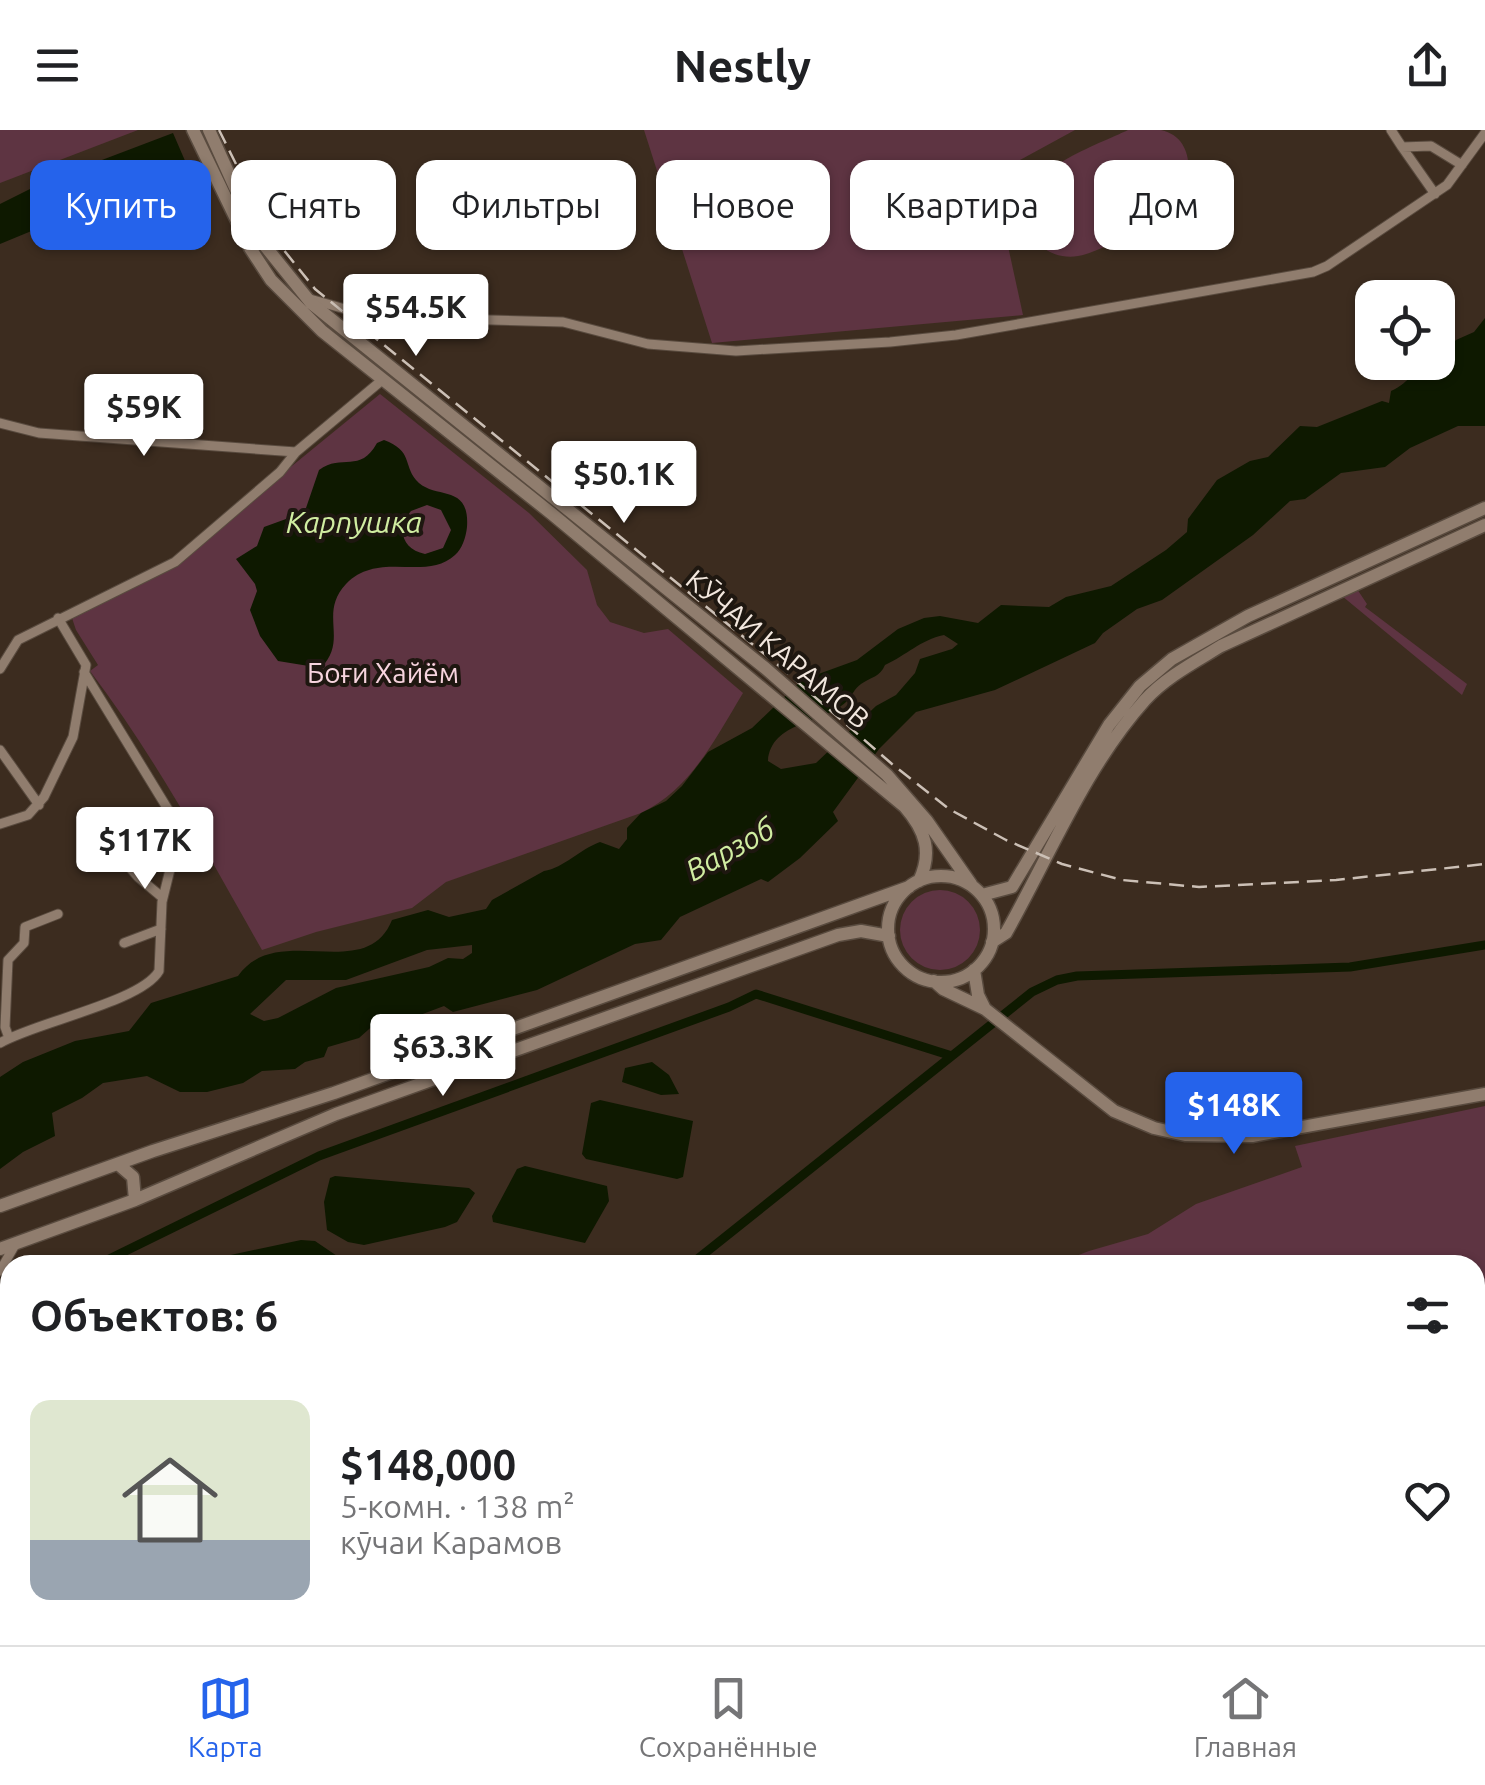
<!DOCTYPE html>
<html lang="ru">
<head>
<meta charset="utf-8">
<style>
	:root { --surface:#fff; --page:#f6f6f6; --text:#202124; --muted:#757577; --line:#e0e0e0; --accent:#2563eb }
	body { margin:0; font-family:Ubuntu,sans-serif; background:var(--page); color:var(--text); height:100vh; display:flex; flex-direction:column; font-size:38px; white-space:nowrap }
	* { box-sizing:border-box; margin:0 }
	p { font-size:32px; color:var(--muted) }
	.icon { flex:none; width:55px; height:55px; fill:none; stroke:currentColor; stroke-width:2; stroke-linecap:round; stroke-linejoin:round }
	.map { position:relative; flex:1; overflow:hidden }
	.panel { position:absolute; left:0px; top:1125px; width:1485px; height:390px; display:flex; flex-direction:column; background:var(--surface); border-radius:30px 30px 0 0; box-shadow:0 2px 8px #0004 }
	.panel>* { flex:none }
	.hud { position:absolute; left:30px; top:30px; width:1425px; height:90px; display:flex; gap:20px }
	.buttons { position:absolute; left:1355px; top:150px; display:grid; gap:20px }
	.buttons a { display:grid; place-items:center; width:100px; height:100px; border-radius:20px; background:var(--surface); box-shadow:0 2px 8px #0004; font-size:50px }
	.price { position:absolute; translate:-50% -85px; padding:0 22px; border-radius:10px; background:#fff; color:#222; font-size:32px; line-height:65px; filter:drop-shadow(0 2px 5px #0008) }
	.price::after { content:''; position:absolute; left:50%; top:60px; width:30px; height:22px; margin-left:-15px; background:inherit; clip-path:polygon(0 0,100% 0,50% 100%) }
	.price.active { background:var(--accent); color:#fff }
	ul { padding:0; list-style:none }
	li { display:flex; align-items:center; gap:30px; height:250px; padding:0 30px }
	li+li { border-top:2px solid var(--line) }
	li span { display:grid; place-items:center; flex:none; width:280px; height:200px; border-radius:20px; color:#555 }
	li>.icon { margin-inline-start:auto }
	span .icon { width:120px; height:120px; fill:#fffc; stroke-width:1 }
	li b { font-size:42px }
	h2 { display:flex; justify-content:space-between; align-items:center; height:120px; padding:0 30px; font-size:42px }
	.chip { padding:0 35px; border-radius:20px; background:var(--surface); box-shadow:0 2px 8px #0004; font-size:35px; line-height:90px }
	.chip.active { background:var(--accent); color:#fff }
	header { display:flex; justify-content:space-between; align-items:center; height:130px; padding:0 30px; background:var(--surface); font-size:45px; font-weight:700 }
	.tabs { display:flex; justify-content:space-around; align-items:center; height:140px; border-top:2px solid var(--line); background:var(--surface); font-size:28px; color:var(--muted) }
	.tabs a { display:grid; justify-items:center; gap:5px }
	.tabs .active { color:var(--accent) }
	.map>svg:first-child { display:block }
	.green { fill:#5e3442 }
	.water { fill:#0e1900; fill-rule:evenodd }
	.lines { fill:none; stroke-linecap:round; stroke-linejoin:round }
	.canal { stroke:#0e1900; stroke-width:9 }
	.street-casing { stroke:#594b3f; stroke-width:11 }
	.secondary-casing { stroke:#594b3f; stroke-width:15 }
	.street { stroke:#907d6e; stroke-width:9 }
	.secondary { stroke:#907d6e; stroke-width:12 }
	.rail { stroke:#ccc0b6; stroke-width:2.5; stroke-dasharray:15 8; stroke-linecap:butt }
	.labels { text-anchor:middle; stroke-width:8; stroke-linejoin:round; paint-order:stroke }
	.street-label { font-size:28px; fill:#f2e7de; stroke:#1e1710 }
	.park-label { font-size:28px; fill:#f7d4de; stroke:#1e1710 }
	.water-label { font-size:30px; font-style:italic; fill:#d0eda1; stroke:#1e1710 }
</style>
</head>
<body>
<header><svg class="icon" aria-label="menu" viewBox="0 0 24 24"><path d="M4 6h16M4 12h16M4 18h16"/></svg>Nestly<svg class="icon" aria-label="share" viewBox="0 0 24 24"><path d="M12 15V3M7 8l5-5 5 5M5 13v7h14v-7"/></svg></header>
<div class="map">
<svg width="1485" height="1515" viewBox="0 0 1485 1515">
	<rect width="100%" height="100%" fill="#3c2c1f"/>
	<path class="green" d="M0,0H138L0,53Z
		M644,0H1075L1020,30L1001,84L1023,185L712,213Z
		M1128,0C1138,0 1151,0 1161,0C1197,8 1193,54 1176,77C1151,90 1104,122 1078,126C1063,129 1046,123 1036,111C984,53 1091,18 1128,0Z
		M380,264L529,383L587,440L597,475L610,492L644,503L668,499L743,563C715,609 691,659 641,683L446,752L412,778L316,802L262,820C208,725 156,628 90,541L98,535L76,500L72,488L142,451L200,411Z
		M1357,459L1367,474L1365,477L1467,554L1462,565L1342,466Z
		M900 800a40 40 0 1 1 80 0a40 40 0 1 1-80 0Z
		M1485,976V1484L1475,1487V1135H1053L1089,1121L1148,1104L1196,1074L1302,1037L1295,1016Z
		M292,1505H1369L1305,1515H293Z"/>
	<path class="water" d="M173,3L189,40L133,61L115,62L87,78L0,114V74L44,52Z
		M1485,188V296H1458L1410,318L1385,337L1341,343L1305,369L1290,371L1253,405L1162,470L1137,479L1103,503L1095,513L995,560L916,582L879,619L833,682L838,691L800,728L768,752L761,749L680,787L661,810L635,814L537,860L453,882L444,876L420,885L377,892L359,908L328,917L324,927L305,932L295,939L262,941L243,953L207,962H180L147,946L103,953L82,968L52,983L55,1006L23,1022L0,1039V947L23,932L75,911L129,901L151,873L238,846C277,790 366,855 392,790L428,780L449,787L486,779L492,770L544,741C564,738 580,719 600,712L619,719L627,709V698L641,683L666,671L682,656L708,622L752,598L802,550L857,530L898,499L924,488L940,486L978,493L1001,475L1049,477L1066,467L1111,456L1166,420L1187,402L1188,389L1217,350L1250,331L1268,327L1300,296L1317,297L1382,271L1389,273L1391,261C1409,254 1418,233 1438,232V228L1456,210L1474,202ZM944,505L958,514L952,519L920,529L915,543L896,565L876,576L816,633L781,639L768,631C771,591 823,594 846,572C852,566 854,559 861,554C871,547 880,547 885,535C907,525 920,510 944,505ZM472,815V823L463,829L448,828L429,837L336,858L278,888L264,891L250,884L286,850H346L427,820Z
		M384,310C413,321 403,334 416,350C434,371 470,352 467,397C466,407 462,419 455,425C426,452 379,420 346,454C318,484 349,509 321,538L278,531L260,506L250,480L257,461L255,454L236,429L257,416L264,397L297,385L306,378L319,340C342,323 360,344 377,313ZM427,375L441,380L451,400L443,418L425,424C402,419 396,399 411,381Z
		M652,932L669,945L679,964L661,965L622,952L625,938Z
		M600,970L693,991L683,1047L677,1049L586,1029L582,1024L591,973Z
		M525,1036L607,1056L609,1071L585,1113L493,1092L492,1086L517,1039Z
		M335,1046L469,1058L475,1063L457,1092L445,1097L364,1115L348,1112L327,1100L324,1072L330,1048Z
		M301,1110L315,1111L340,1128L325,1135H184Z"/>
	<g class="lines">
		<path class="canal" d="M97,1135L319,1026L729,877L756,864L952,926
			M690,1135L1032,862L1057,850L1077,846L1350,837L1485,815
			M0,1178L10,1175
			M0,1413L10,1412"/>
		<defs>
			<path id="street" d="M1391,0L1402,17L1431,16L1462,35
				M1402,17L1435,64
				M310,169L359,183L418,188L563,192L648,214L736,221L890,212L956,205L1313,142L1327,136L1447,55L1485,3
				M0,293L39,303L296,322
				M0,539L18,510L175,432L280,342L296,322L381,251
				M0,620L39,675
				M94,685L113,706L117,723L138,747L163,768
				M0,694L28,685L44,667L73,607L86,535L58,488
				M124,813L161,799
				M9,908L5,897L8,830L24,813L25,797L58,784
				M0,913C36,892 141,872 159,841L162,772L180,699L84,542
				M0,1141L16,1113
				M0,1220L10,1307
				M0,1336L10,1398
				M1475,1496L1485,1494
				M25,1505L27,1515
				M38,1505L40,1515
				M233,1505L235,1515
				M186,1515L193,1505
				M1370,1515L1428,1505
				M1459,1515L1463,1505"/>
			<path id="secondary" d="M193,0L250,118L271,150L322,201L552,384L905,677C925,700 933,722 919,751
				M209,0L257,106L311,173L765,538L887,645L927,691L971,754
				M888 799a53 53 0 1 1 106 0a53 53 0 1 1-106 0Z
				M982,765L1012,757L1109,595L1140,556L1172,529L1248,486L1485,378
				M992,812L1006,803C1050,725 1085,637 1145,570C1166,547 1195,532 1221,516L1485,395
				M974,840L978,865L984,877
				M934,851L943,859L985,879L1114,981L1154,998L1185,1005L1252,1006L1485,964
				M118,1034L133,1047L135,1070
				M0,1076L153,1021L334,963L909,757
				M0,1119L135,1070L336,984L838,805L861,801L889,806"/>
		</defs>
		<use href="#street" class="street-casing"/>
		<use href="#secondary" class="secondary-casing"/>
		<use href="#street" class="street"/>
		<use href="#secondary" class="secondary"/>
		<path class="rail" d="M219,0L271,104L315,159L778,535L892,634L949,679L1006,710L1062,734L1122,750L1199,757L1336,750L1485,734"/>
	</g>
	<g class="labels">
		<g class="street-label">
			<text transform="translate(778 519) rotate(40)" y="10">КӮЧАИ КАРАМОВ</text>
		</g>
		<g class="park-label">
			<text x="383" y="553">Боғи Хайём</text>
		</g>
		<g class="water-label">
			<text x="354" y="403">Карпушка</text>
			<text transform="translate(730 720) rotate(-29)" y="10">Варзоб</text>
		</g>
	</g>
</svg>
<div class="buttons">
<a><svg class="icon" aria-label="locate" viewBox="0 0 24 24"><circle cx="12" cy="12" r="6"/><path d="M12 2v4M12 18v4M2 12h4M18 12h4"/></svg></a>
</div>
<b class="price" style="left:416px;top:229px">$54.5K</b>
<b class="price" style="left:144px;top:329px">$59K</b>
<b class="price" style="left:624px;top:396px">$50.1K</b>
<b class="price" style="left:145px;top:762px">$117K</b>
<b class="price" style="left:443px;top:969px">$63.3K</b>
<b class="price active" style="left:1234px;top:1027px">$148K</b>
<div class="hud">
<a class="chip active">Купить</a>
<a class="chip">Снять</a>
<a class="chip">Фильтры</a>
<a class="chip">Новое</a>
<a class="chip">Квартира</a>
<a class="chip">Дом</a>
</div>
<section class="panel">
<h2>Объектов: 6<svg class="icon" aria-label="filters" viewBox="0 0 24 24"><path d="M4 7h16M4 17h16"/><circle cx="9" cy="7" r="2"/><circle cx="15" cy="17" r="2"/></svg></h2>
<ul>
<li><span style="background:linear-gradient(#dfe7d0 70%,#9aa5b1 0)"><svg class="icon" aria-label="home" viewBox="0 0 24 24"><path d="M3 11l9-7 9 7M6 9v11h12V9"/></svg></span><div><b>$148,000</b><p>5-комн. · 138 m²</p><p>кӯчаи Карамов</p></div><svg class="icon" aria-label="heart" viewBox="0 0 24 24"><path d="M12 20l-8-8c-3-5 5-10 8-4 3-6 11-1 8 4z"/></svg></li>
</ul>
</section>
</div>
<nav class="tabs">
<a class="active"><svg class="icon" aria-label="map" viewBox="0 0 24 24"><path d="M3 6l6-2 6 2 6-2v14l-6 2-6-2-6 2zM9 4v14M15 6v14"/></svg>Карта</a>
<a><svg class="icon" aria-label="saved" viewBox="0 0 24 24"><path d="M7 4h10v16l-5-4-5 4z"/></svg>Сохранённые</a>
<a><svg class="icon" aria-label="home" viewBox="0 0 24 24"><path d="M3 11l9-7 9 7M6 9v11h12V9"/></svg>Главная</a>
</nav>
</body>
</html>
